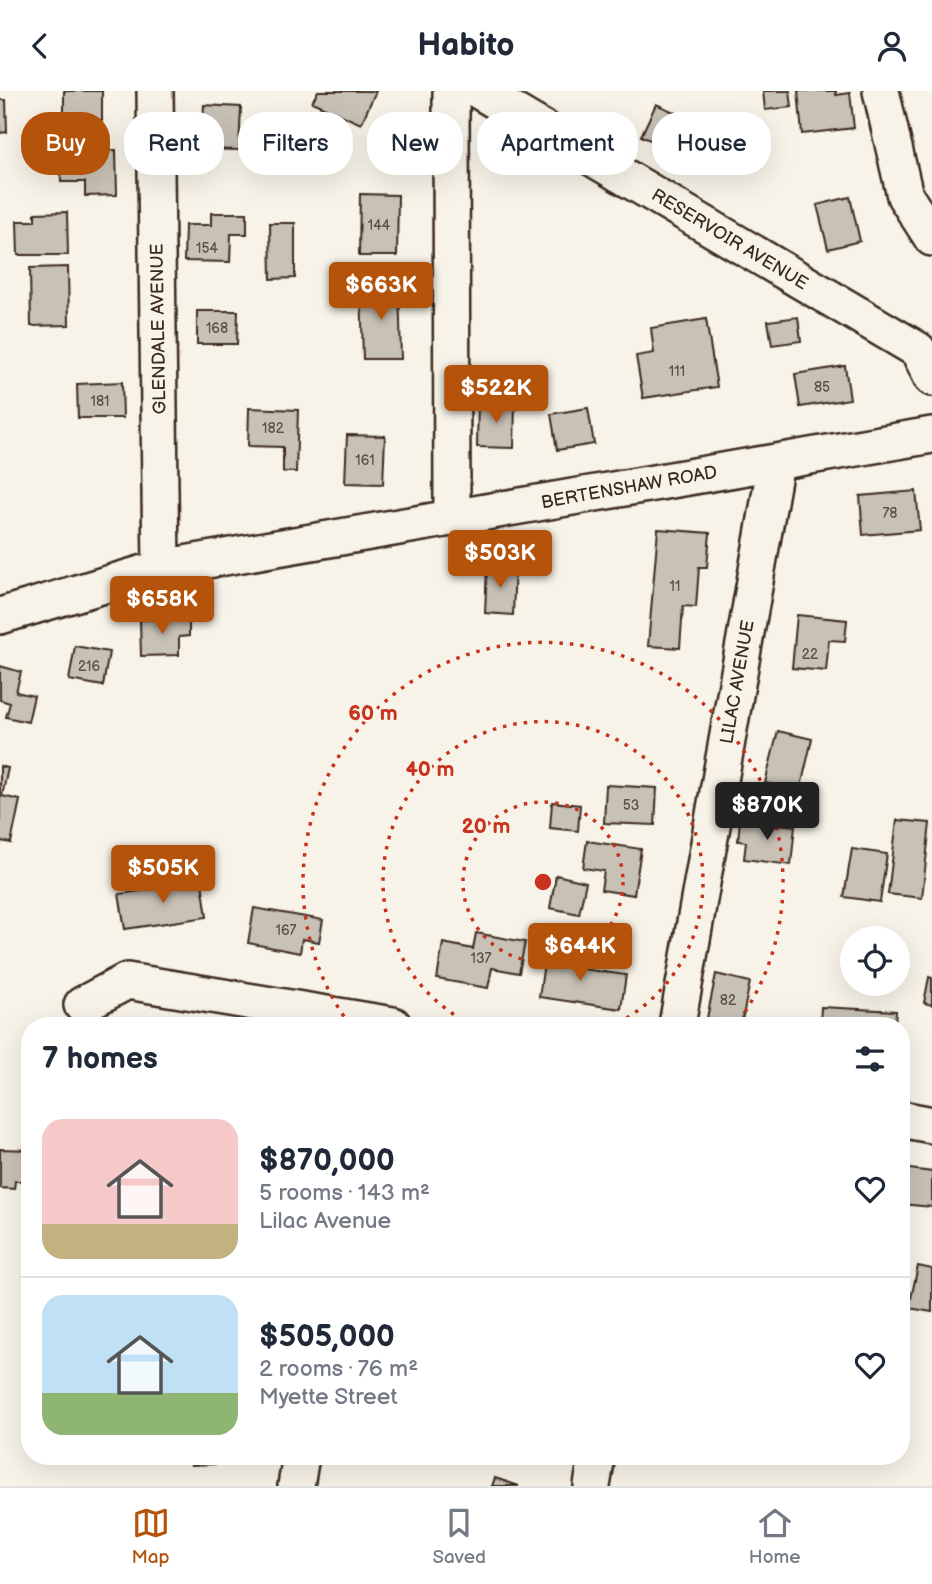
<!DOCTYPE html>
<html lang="en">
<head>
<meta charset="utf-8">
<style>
	:root { --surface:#fff; --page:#f6f6f7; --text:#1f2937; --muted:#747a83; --line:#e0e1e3; --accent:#b45309 }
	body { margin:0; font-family:"Balsamiq Sans",sans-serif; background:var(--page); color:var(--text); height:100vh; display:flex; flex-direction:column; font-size:26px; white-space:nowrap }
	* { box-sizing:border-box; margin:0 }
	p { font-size:23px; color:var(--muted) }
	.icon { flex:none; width:38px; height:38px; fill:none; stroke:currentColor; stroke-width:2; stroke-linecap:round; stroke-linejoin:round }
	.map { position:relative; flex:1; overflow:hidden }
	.details { position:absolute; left:21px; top:926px; width:889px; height:448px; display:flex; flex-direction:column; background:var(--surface); border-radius:28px; box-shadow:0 7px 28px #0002 }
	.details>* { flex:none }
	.hud { position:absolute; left:21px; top:21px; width:891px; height:63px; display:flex; gap:14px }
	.fabs { position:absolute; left:840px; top:835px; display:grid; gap:14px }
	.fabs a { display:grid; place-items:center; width:70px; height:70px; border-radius:50%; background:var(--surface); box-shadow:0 7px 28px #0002; font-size:35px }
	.price { position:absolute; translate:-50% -60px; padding:0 16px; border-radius:7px; background:var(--accent); color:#fff; font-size:23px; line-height:46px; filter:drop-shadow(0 2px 4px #0008) }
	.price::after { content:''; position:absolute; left:50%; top:42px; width:21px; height:16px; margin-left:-10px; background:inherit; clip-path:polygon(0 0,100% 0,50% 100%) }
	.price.selected { background:#222; color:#fff }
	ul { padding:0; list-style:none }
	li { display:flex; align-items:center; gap:21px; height:175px; padding:0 21px }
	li+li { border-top:2px solid var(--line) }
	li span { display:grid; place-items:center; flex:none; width:196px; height:140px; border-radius:21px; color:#555 }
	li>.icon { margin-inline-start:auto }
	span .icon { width:84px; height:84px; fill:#fffc; stroke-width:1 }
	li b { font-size:30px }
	h2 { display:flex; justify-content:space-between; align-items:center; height:84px; padding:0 21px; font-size:30px }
	.tag { padding:0 24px; border-radius:28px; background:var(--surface); box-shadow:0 7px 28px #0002; font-size:24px; line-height:63px }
	.tag.selected { background:var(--accent); color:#fff }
	header { display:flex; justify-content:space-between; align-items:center; height:91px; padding:0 21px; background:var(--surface); font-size:32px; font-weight:700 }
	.dock { display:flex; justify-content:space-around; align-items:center; height:98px; border-top:2px solid var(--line); background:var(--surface); font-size:19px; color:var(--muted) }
	.dock a { display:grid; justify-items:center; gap:4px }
	.dock .selected { color:var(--accent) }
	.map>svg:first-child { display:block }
	.building { fill:#c8c1b6; stroke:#3b2a1e; stroke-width:2 }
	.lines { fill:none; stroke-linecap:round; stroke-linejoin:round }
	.minor-casing { stroke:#3b2a1e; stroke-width:40 }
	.minor { stroke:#f7f3e8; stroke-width:35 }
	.ring { fill:none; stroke:#c8321e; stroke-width:3.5; stroke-dasharray:3.5 7 }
	.labels { text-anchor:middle; stroke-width:5; stroke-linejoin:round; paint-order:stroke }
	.number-label { font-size:14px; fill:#5e5044 }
	.street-label { font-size:18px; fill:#3b2a1e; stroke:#f7f3e8 }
	.centre { fill:#c8321e; stroke:#f7f3e8; stroke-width:3.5 }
	.ring-label { font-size:21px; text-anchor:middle; font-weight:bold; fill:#c8321e; stroke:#f7f3e8; stroke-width:5; stroke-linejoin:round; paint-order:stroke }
</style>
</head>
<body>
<header><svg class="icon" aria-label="back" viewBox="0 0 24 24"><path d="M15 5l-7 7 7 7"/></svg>Habito<svg class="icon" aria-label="person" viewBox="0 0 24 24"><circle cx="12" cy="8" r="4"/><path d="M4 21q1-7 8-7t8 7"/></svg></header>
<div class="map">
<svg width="932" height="1395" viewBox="0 0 932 1395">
	<rect width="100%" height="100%" fill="#f7f3e8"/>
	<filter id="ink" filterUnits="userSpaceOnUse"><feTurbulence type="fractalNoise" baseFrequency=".0143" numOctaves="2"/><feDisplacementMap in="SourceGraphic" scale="14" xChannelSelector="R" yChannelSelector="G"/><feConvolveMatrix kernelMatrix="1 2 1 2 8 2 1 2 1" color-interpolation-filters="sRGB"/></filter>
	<g filter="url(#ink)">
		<path class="building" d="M64,0H102V29L64,30Z
			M318,0H376L361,33L312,11Z
			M763,0H790L792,16L765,19Z
			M798,0H836V4L850,2L854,37L802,43Z
			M0,9H6L7,41L0,42Z
			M656,13L703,34L688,66L641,45Z
			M204,14L241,16L239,59L202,58Z
			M60,50H75V60L116,59L117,104L85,105V91H61Z
			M360,103L398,104L397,165H359Z
			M850,106L860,150L828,158L817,114Z
			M67,121L68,164H18L17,130H35V122Z
			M211,122H247V143H231L230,171L184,170L185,134H211Z
			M270,132H295V187L271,188Z
			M68,176L69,234L31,235L30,177Z
			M399,193L401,268H363L361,194Z
			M197,220H238L237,253H197Z
			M798,226L801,250L772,254L768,230Z
			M706,228L717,296L643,307L636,265L654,262L651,237Z
			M845,275L850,308L800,316L795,283Z
			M122,291L123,327H78L77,293Z
			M478,310L515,311L514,357L477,356Z
			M249,317L298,319L296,381H283V356L248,355Z
			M588,317L594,353L557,359L551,323Z
			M347,344L385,345L383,393L345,392Z
			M916,400L920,439L863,444L860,405Z
			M658,438L710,442L707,476H699L696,516L683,515L680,557L648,555Z
			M487,474L515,476L513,524L485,522Z
			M797,524L847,529L845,550L829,549L826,580L792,577Z
			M189,528V545L179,546V564L141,565L140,529Z
			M75,555L109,561L103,595L69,589Z
			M0,575L21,581L16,601L34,605L28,631L6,626L10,612L0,609Z
			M778,640L812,648L800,700L765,692Z
			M0,675L8,677L2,705L20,709L11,752L1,750L0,755Z
			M606,694L657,697L655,734L604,732Z
			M552,711L580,714L578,740L550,737Z
			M740,729L795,735L791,774L744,768L746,751L738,750Z
			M897,729L930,732L922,807L888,803Z
			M587,750L641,758L634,804L601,799L604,780L583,777Z
			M852,758L887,763L880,811L844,806Z
			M556,784L586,791L579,823L550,817Z
			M202,791L207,826L125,838L119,803Z
			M254,817L323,829L319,851L302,848L300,862L248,852Z
			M476,842L525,851L519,882L492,877L488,897L437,888L443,852L473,858Z
			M546,859L577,864L575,877L626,884L621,918L539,906Z
			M716,883L750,891L741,934L707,927Z
			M929,886L932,887V914L924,912Z
			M821,916L896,920L895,934H820Z
			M0,1058L30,1059V1090H15L14,1098L0,1097Z
			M902,1077L932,1081V1116L901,1113Z
			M918,1175L932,1178V1221L909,1217Z
			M62,1365H132V1371L62,1367Z
			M190,1365H245V1372L191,1374Z
			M495,1387L519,1395H492Z"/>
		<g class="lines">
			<defs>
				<path id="minor" d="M155,0L161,477
					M451,0L452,427
					M479,0L918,259L932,287
					M881,0L905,105L932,147
					M0,525L161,477L932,344
					M82,914L127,890L393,934
					M677,934L776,371
					M901,1028L932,1034
					M296,1395L301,1365
					M592,1395L597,1365"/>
			</defs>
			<use href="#minor" class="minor-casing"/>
			<use href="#minor" class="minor"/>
		</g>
	</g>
	<g class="ring">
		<circle cx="543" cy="791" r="80"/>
		<path d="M472 934A160 160 0 1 1 614 934"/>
		<path d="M350 934A240 240 0 1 1 736 934"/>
	</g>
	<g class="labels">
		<g class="number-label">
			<text x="379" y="139">144</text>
			<text x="207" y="162">154</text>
			<text x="217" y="242">168</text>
			<text x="677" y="285">111</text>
			<text x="822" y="301">85</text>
			<text x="100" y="315">181</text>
			<text x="273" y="342">182</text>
			<text x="365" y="374">161</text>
			<text x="890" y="427">78</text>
			<text x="675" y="500">11</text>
			<text x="810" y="568">22</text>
			<text x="89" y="580">216</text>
			<text x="631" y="719">53</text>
			<text x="286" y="844">167</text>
			<text x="481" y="872">137</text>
			<text x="728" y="914">82</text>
		</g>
		<g class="street-label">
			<text transform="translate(730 148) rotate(31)" y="6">RESERVOIR AVENUE</text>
			<text transform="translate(158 238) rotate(-91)" y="6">GLENDALE AVENUE</text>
			<text transform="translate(629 396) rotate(-10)" y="6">BERTENSHAW ROAD</text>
			<text transform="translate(737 591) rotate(-80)" y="6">LILAC AVENUE</text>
		</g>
	</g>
	<circle cx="543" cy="791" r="10" class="centre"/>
	<g class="ring-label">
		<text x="373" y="629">60 m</text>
		<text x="430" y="685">40 m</text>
		<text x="486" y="742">20 m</text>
	</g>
</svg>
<div class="fabs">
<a><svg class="icon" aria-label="locate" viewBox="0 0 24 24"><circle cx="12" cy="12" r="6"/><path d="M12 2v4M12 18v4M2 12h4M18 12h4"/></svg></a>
</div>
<b class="price" style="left:381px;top:231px">$663K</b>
<b class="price" style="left:496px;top:334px">$522K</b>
<b class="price" style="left:500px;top:499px">$503K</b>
<b class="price" style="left:162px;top:545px">$658K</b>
<b class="price selected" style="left:767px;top:751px">$870K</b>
<b class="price" style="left:163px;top:814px">$505K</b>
<b class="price" style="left:580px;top:892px">$644K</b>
<div class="hud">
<a class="tag selected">Buy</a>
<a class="tag">Rent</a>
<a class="tag">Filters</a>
<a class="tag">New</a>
<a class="tag">Apartment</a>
<a class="tag">House</a>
</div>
<section class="details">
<h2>7 homes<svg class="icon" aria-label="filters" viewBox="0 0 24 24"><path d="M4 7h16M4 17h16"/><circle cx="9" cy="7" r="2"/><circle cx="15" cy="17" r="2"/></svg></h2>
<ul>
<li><span style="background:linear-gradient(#f6c9c9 75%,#c2b280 0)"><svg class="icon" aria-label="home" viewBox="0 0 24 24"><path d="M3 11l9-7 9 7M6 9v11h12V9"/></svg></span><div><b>$870,000</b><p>5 rooms · 143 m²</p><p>Lilac Avenue</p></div><svg class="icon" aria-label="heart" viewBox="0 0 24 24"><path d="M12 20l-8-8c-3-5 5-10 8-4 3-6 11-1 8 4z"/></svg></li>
<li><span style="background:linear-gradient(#bfe0f5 70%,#8fb573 0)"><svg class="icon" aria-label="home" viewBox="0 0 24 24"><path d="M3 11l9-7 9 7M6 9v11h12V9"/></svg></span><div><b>$505,000</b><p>2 rooms · 76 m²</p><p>Myette Street</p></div><svg class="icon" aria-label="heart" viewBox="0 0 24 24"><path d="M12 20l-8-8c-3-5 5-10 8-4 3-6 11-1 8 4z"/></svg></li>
</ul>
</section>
</div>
<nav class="dock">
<a class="selected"><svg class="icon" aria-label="map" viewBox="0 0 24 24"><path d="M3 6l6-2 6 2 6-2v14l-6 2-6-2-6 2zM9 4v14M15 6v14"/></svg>Map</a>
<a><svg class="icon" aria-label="saved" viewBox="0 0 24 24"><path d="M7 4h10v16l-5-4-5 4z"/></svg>Saved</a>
<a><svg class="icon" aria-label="home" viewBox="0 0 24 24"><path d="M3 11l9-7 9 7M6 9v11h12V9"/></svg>Home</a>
</nav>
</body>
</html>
